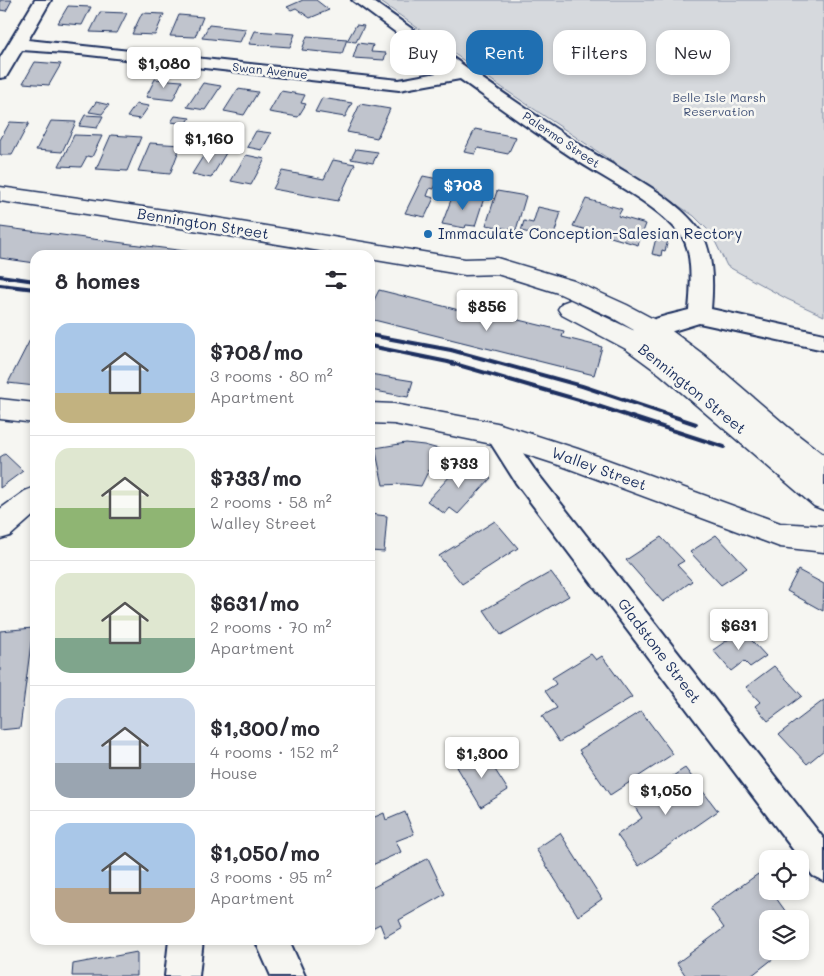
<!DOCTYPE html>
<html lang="en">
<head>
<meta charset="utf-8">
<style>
	:root { --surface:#fff; --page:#f7f7f7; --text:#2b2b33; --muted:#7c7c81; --line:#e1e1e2; --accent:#1f6fb2 }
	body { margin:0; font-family:Mali,sans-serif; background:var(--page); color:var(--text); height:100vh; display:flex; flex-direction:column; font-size:19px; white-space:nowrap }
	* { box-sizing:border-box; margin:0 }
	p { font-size:16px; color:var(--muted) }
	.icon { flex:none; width:28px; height:28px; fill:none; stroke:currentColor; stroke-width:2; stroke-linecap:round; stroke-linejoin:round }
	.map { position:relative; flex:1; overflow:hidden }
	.panel { position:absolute; left:30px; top:250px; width:345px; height:695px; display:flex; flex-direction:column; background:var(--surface); border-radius:15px; box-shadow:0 2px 8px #0003 }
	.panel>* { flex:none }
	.guide { position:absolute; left:390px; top:30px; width:359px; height:45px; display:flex; gap:10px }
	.controls { position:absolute; left:759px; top:850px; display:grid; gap:10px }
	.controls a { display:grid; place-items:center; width:50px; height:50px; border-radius:10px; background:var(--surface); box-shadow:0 2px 8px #0003; font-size:25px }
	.price { position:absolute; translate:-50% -42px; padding:0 11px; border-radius:5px; background:#fff; color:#222; font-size:16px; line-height:32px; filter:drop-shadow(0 1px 2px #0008) }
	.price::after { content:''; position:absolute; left:50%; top:30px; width:15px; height:11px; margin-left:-8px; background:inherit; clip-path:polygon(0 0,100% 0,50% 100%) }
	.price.on { background:var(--accent); color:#fff }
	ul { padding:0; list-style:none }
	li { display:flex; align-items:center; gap:15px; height:125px; padding:0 25px }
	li+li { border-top:1px solid var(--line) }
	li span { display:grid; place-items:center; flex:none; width:140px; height:100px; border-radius:15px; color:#555 }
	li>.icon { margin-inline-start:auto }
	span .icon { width:60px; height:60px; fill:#fffc; stroke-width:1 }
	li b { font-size:21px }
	h2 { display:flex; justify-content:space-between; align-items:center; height:60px; padding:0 25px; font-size:21px }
	.tag { padding:0 18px; border-radius:15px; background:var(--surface); box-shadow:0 2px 8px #0003; font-size:18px; line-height:45px }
	.tag.on { background:var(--accent); color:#fff }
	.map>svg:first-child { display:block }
	.green { fill:#d6d9dd; stroke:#78849e }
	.building { fill:#c0c4cd; stroke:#1b2f5e }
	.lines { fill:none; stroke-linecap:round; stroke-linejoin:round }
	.minor-casing { stroke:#1b2f5e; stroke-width:4 }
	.tertiary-casing { stroke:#1b2f5e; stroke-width:3 }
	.secondary-casing { stroke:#1b2f5e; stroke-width:3 }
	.minor { fill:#f6f6f2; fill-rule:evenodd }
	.tertiary { fill:#f6f6f2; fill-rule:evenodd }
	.secondary { fill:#f6f6f2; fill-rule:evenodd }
	.rail { stroke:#1b2f5e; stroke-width:4 }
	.poi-dot { fill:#1f6fb2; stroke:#f6f6f2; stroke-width:2 }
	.labels { text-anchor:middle; stroke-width:5; stroke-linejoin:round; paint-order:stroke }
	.far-street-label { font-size:12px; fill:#1b2f5e; stroke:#f6f6f2 }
	.far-park-label { font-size:12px; fill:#405177; stroke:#f6f6f2 }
	.street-label { font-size:15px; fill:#1b2f5e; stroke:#f6f6f2 }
	.poi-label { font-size:15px; fill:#1b2f5e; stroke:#f6f6f2; text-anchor:start }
</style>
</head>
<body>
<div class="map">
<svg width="824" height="976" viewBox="0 0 824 976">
	<rect width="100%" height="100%" fill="#f6f6f2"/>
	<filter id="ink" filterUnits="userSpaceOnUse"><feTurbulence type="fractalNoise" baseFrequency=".02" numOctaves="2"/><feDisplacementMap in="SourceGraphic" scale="10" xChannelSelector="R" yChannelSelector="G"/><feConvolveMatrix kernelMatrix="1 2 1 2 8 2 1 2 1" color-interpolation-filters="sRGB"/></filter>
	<g filter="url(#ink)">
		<path class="green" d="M378,0H824V316L787,299L727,266L711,233L694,216L507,91Z"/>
		<path class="building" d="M0,0H12L6,11L0,10Z
			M303,0H316L329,10L310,18L296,8L291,10L287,7Z
			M68,6L91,7L82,25L58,23Z
			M100,12L127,13L117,33L90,32Z
			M142,13L164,14L155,35L132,34Z
			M179,15L203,17L195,37L170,36Z
			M209,25L246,29L240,42L202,38Z
			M356,25L364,26L356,42L347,41Z
			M255,31L295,34L290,47L249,44Z
			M307,36L347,39L342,54L302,50Z
			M358,43L373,45L371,52L386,53L384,60L353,58Z
			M35,62L61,64L49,85L23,83Z
			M155,79L182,81L173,100L146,97Z
			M203,83L221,86L205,110L187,107Z
			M238,89L258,92L244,115L224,111Z
			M281,91L305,95L301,103L306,104L298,117L269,112Z
			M322,98L352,103L345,117L315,112Z
			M96,102L109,105L102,114L89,112Z
			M136,104L149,106L140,119L127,117Z
			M360,104L390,109L377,138L347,132Z
			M85,115L103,116L97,128L79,126Z
			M175,116L190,118L186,124L171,122Z
			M51,121L76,122L62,152L36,150Z
			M10,122L29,123L12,155H0V140Z
			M475,129L516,137L508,154L478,148L475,154L464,152Z
			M256,131L271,133L262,150L247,147Z
			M74,135L102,136L92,157L87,156L81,167L59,166Z
			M111,135L141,137L127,171L96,169Z
			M150,143L181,145L170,174L138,171Z
			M356,149L378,152L373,163L351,159Z
			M207,150L226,153L211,178L192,174Z
			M246,155L265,159L251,185L231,181Z
			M333,160L355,164L338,201L273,189L282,171L324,179Z
			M423,176L438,179L434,189L430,188L427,196L434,198L425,217L405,213Z
			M497,191L526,196L516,230L486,225Z
			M454,192L484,198L475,226L466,225L465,228L442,224Z
			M586,199L622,209L618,216L646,224L638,245L573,226Z
			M538,207L561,212L553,238L521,231L524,221L533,223Z
			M0,227L193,252L192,255H35V263L0,258Z
			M657,234L669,237L665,251L662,250L661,256L652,254Z
			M379,290L475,314L477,310L564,331L562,337L602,347L594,375L370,319V308Z
			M35,330V386L8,383Z
			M370,374L413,381L408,397L370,390Z
			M406,443L424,445L439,449L421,486L403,484L383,485L375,448Z
			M5,454L23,471L0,488V457Z
			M464,461L491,478L458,514L450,508L445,514L427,501Z
			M370,514L387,516L384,552L370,551Z
			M495,521L518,548L462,584L439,556Z
			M716,535L747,568L721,585L690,552Z
			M661,537L684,561L677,565L692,581L663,602L626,560Z
			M798,570L824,584L823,611L787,591Z
			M551,572L569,596L501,635L484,610Z
			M33,628L20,728L0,730V631Z
			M742,630L766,656L750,667L744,661L731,671L713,650Z
			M591,654L596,660L602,656L632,697L559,742L542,716L557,708L545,691L556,684L552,678Z
			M774,666L802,696L768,721L755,706L760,702L746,687Z
			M824,700V750L807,764L779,734Z
			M641,711L673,754L610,795L579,750Z
			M483,751L508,790L481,807L457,767Z
			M685,768L718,811L639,866L617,835L642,818L632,803Z
			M405,812L414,834L396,841L401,852L370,866V819L384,813L386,820Z
			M560,833L602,899L578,916L536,849Z
			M428,858L445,894L399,920L402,927L385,937L380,924L370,929V889Z
			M758,874L768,887V891H771L791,919H768V951H783L751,976H686L677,963L724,928L710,908Z
			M137,952V976H72L73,964Z"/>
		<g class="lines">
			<defs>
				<path id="minor" d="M35,0H51L28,40L399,80L448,71L352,0H371C439,48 507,97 577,143C616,169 672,192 700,231C714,252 713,286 711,309L824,334V350L699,323L660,335L644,347L636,349L628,347L625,341C636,320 667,316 689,310C691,291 693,254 683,238C662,207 607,180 576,160C536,134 498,106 460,79L399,90L80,54L22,50L6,77L0,78V58Z
					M497,424L505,427L534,469L824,839V881L813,876L516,483L485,434L489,427Z
					M169,940H203L199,976H165Z
					M255,940H289L305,976H271Z"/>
				<path id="tertiary" d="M0,399L35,403V423L0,419Z
					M370,403L394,404L497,423L578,449L780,523L824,526V552L780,547L562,466L497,445L394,424L370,423Z
					M35,487V514L10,536L0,539V509L25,491Z"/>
				<path id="secondary" d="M0,187L193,214L465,259L497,258L574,281L627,305L661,323L704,355L789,428L824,455V510L814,506L660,374L626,349L562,315L558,309L562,303L570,300L639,333L611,317L558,293L497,274L465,275L370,259V255H344L193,230L0,201Z"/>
			</defs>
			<use href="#minor" class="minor-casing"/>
			<use href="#tertiary" class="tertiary-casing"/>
			<use href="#secondary" class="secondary-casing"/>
			<use href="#minor" class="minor"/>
			<use href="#tertiary" class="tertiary"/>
			<use href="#secondary" class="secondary"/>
			<path class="rail" d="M0,276L35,281
				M0,285L35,289
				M370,335L451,350L582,386L696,424
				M370,346L448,362L579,400L724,447"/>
		</g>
	</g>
	<circle class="poi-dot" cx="428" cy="234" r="5"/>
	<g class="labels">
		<g class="far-street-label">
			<text transform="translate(270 71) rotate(6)" y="4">Swan Avenue</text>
			<text transform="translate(561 140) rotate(34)" y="4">Palermo Street</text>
		</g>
		<g class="far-park-label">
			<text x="719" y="102">Belle Isle Marsh<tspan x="719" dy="14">Reservation</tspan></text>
		</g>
		<g class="street-label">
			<text transform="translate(203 224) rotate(9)" y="5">Bennington Street</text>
			<text transform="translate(692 389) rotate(39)" y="5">Bennington Street</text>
			<text transform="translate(599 469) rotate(20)" y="5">Walley Street</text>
			<text transform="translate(659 651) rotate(53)" y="5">Gladstone Street</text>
		</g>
		<g class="poi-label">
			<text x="438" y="239">Immaculate Conception-Salesian Rectory</text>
		</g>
	</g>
</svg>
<div class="controls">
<a><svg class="icon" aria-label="locate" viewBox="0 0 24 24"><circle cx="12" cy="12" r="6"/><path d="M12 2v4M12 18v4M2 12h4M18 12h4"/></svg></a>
<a><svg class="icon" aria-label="layers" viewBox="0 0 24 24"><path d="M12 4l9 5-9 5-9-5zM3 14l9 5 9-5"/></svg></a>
</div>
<b class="price" style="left:164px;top:89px">$1,080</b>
<b class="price" style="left:209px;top:164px">$1,160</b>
<b class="price on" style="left:463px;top:211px">$708</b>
<b class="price" style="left:487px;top:332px">$856</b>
<b class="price" style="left:459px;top:489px">$733</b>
<b class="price" style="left:739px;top:651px">$631</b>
<b class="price" style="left:482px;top:779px">$1,300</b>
<b class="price" style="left:666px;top:816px">$1,050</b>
<div class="guide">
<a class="tag">Buy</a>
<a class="tag on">Rent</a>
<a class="tag">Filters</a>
<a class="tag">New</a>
</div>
<section class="panel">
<h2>8 homes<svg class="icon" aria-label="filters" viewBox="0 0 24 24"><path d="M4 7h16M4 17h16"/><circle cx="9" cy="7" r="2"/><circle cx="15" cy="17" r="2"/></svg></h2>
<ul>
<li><span style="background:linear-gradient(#a9c7e8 70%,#c2b280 0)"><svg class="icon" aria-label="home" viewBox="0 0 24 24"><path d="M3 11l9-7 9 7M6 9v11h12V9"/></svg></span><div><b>$708/mo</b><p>3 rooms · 80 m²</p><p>Apartment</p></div></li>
<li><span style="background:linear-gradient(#dfe7d0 60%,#8fb573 0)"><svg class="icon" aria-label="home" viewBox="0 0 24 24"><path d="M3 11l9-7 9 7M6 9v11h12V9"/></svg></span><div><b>$733/mo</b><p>2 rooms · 58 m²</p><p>Walley Street</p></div></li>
<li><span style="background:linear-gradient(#dfe7d0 65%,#7fa58c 0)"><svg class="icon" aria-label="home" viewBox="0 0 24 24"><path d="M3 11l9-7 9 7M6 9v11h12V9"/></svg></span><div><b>$631/mo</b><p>2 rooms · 70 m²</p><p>Apartment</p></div></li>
<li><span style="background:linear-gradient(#c9d6e8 65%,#9aa5b1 0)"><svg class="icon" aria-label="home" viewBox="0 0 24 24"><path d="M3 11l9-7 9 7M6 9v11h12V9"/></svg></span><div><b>$1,300/mo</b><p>4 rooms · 152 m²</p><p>House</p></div></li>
<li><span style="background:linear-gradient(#a9c7e8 65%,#b9a48a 0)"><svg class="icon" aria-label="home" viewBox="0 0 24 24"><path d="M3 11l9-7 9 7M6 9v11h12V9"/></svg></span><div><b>$1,050/mo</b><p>3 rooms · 95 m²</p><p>Apartment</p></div></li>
</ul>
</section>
</div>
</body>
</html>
